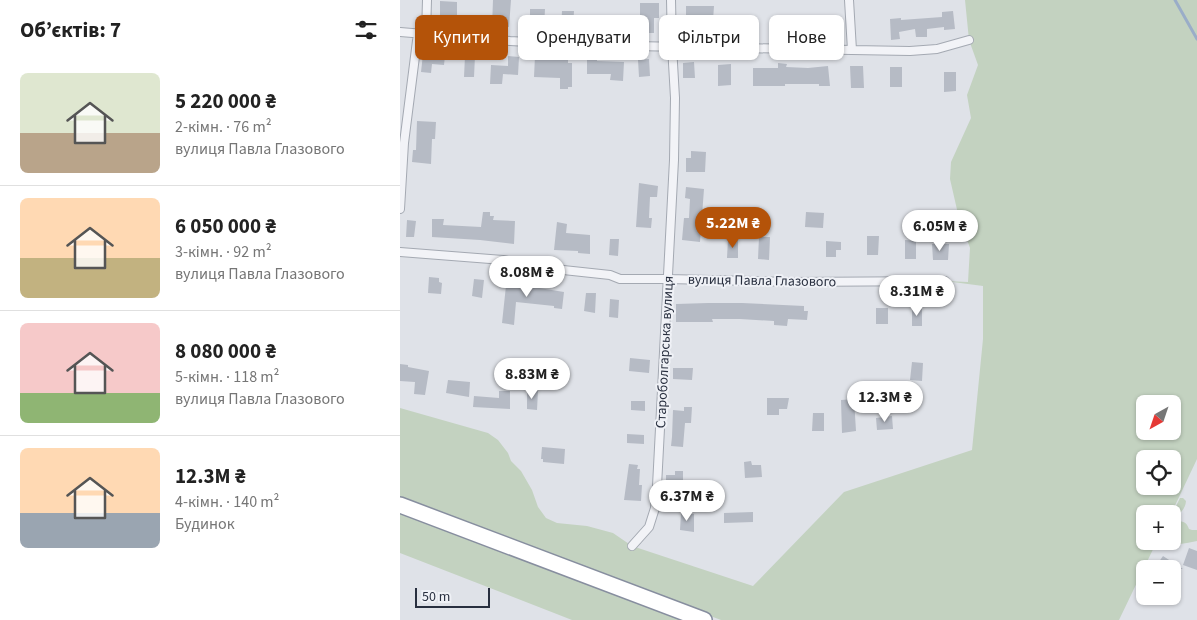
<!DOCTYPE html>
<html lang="uk">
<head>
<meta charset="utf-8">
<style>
	:root { --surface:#fff; --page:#f6f6f6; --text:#222; --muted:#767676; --line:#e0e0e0; --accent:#b45309 }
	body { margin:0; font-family:"Source Sans 3",sans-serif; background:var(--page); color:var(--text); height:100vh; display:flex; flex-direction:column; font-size:19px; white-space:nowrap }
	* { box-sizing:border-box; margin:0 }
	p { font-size:16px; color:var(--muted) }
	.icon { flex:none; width:28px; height:28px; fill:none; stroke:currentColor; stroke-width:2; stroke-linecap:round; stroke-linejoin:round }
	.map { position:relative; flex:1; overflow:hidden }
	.side { display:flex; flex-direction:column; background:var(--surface); width:400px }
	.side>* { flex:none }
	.top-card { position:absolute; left:15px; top:15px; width:475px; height:45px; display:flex; gap:10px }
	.needle { width:32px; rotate:220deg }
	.fabs { position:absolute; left:736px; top:395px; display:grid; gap:10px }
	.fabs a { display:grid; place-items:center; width:45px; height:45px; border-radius:8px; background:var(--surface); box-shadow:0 1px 4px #0004; font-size:25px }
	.scale { position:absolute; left:15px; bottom:12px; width:75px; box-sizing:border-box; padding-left:5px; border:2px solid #282f3f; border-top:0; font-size:14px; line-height:18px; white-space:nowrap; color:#282f3f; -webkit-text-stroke:4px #eff1f6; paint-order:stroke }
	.price { position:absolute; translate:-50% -42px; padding:0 11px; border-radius:18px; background:#fff; color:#222; font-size:16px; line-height:32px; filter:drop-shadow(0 1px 2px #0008) }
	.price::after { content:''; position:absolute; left:50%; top:30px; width:15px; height:11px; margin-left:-8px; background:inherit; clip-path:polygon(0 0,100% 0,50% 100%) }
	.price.current { background:var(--accent); color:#fff }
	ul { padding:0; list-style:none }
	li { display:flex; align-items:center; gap:15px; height:125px; padding:0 20px }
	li+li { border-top:1px solid var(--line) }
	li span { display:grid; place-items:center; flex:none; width:140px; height:100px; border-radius:8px; color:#555 }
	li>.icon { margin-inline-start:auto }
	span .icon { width:60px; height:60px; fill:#fffc; stroke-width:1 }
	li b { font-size:21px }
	h2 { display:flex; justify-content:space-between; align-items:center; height:60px; padding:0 20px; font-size:21px }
	.pill { padding:0 18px; border-radius:8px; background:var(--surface); box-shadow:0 1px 4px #0004; font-size:18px; line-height:45px }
	.pill.current { background:var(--accent); color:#fff }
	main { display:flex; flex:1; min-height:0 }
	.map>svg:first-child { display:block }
	.green { fill:#c3d2c0; fill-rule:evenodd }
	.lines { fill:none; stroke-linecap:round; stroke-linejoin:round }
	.stream { stroke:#9aadc8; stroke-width:3 }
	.building { fill:#b6bbc5 }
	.street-casing { stroke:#a4a9b2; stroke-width:10 }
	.highway-casing { stroke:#878e9f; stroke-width:18 }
	.street { stroke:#f2f3f7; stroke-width:8 }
	.highway { stroke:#fff; stroke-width:15 }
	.labels { text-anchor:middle; stroke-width:4; stroke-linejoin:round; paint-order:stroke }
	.street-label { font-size:14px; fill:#282f3f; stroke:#eff1f6 }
</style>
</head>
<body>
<main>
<section class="side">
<h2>Об’єктів: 7<svg class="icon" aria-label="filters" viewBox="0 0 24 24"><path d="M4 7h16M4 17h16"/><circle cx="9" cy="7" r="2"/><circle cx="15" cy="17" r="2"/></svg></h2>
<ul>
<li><span style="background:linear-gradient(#dfe7d0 60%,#b9a48a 0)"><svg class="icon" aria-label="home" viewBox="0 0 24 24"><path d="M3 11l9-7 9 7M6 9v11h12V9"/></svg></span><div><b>5 220 000 ₴</b><p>2-кімн. · 76 m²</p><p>вулиця Павла Глазового</p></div></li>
<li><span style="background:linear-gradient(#ffd9b3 60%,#c2b280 0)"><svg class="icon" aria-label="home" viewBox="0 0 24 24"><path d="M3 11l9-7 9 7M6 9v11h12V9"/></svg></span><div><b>6 050 000 ₴</b><p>3-кімн. · 92 m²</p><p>вулиця Павла Глазового</p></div></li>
<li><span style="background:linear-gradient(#f6c9c9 70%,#8fb573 0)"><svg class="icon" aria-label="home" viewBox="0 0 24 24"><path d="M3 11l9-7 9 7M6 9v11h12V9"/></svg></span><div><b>8 080 000 ₴</b><p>5-кімн. · 118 m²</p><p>вулиця Павла Глазового</p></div></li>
<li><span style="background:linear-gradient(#ffd9b3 65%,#9aa5b1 0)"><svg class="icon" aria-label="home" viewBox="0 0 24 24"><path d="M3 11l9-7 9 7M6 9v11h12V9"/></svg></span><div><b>12.3M ₴</b><p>4-кімн. · 140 m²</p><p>Будинок</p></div></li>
</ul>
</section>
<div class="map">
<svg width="797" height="620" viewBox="0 0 797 620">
	<rect width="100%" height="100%" fill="#dfe2e8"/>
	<path class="green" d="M565,0H797V459L771,514H745V541H757L719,620H321L0,499V408L88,433L98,440L108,453L111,461L121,471L132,490L138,507L146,518L157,523L187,526L213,533L232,546L353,586L444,492L572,450L583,339V286L545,281L568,282L570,248L558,214L550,179L551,162L571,118L567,95L578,65L569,40ZM745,404H772V431H745ZM745,459H772V486H745Z
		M780,498H783L786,501C785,512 778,512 776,520L777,521C784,521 787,523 789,529L792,530H797V541C786,543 775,547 764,541H772V514Z
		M0,510L293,620H172L0,553Z"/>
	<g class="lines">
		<path class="stream" d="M775,0L797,39"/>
	</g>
	<path class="building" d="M93,0H111L109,27L92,26Z
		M40,1L57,2V16H40Z
		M240,3H259V18H254V33H237L236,17H240Z
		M286,6H314L312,35H288V15H286Z
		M130,9H145L144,28H130Z
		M162,11H174L173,29H161Z
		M553,11L555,29L544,30V27L527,29V37H516L515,29L499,32L500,39L491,40L490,19L501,18V20L542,17V12Z
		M395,21L410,22L409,31H406V39H394Z
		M24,45L46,47L44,65L32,64L31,73L21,72Z
		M65,56H75L74,77H64Z
		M108,56L119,57L118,75L103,74L102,84H90L91,65L108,66Z
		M135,56H147V58H168V63H172V87H168V89H160V78L134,77Z
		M187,57H197V61L224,62L223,81L210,80L211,74H187Z
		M249,59L250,76L239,77L238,60Z
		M294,62L295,78H283V63Z
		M378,63L387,64L386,67L408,68L428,66L430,86H419V84H385V86H353V68H378Z
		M331,64V85L318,86V65Z
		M450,66H463L464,88H451Z
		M490,67H502V87H490Z
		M544,72H556V91L544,92Z
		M17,121L36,122L35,139H32L31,164L12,162L13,150H16Z
		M291,151L306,152L305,172H286V158H291Z
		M239,183L258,186L257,197H250L249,218H252L251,228L236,227Z
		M286,187L304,189L300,242L282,240L284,218H289L290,199L285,198Z
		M83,212H90V216H94L93,220L115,221L114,244L80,240L32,237V219H44L43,225L81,227Z
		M406,212L424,213L423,228L405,227Z
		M7,220L16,221L14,237H6Z
		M157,222L167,224L166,233L190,235V254L178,253V251L154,250Z
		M467,236H479L478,255H467Z
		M359,237H370L369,260L358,259Z
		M210,239H219L218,256L209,255Z
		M328,239L338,240V258H327Z
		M505,240L516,241V259H505Z
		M426,241L441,242V250H436V257H426Z
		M532,244H549L548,260H533Z
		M108,267L115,268L114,286L132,289L133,287L164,292L162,309L154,308V306L116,302L114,325L102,323Z
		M29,277L39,278V282L42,283L41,294L28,293Z
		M74,279L84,280L82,298L72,296Z
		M186,293H196L195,313L184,311Z
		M210,299L219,300L218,318L209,317Z
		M308,303H342L404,306V311H408L407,320L388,319L387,326L374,325V321L340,319H312L313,322H276V304Z
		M476,308H488V324H476Z
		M512,309H522V326H512Z
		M230,358L250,360L249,373L229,371Z
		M512,362L523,363L522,381L510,380Z
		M0,364L8,365V367L29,371L25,395L14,394L15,382L0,381Z
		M273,368H293L292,380L273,379Z
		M48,380L70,382L69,397L46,393Z
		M127,390L138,391L137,410L127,409Z
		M99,391H110V409L73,407L74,396L99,398Z
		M367,398H389L387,409H379V415H367Z
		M454,399L456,431L442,433L441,400Z
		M231,401H245V411L231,410Z
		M284,407H292L291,423H285L283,447L271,446L272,437L273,410L284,411Z
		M413,413H424V431H412Z
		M492,416L493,429L477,430L476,418Z
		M227,434L244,435V444L227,443Z
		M142,447L165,449L164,464L143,462V459H141Z
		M351,461L352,465H361L362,477L345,478L344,462Z
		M229,464L238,465L237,469H240L239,485H242L241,501L224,500Z
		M275,471H283V486H266V475H275Z
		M353,512V522L324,523V513Z
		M281,513L294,514V532L280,530Z
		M789,548L797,551V570L783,565Z
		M763,556L783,569H754Z"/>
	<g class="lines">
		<defs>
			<path id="street" d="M449,0L452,50
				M0,32L110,41L181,45L452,50L510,51L537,49L569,40
				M26,34L27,0
				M0,209L4,143L18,33
				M0,252L103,260L154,269L210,275L220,279H268L390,282L545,281
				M232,546L249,527L255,508L257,486L274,160L275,98L272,46L271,0"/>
			<path id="highway" d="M0,505L304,620"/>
		</defs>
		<use href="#street" class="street-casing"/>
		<use href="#highway" class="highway-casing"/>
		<use href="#street" class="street"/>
		<use href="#highway" class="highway"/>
	</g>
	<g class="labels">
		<g class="street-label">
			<text transform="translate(362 280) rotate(1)" y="5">вулиця Павла Глазового</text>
			<text transform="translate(264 352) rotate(-87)" y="5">Староболгарська вулиця</text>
		</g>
	</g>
</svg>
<div class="fabs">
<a><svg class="needle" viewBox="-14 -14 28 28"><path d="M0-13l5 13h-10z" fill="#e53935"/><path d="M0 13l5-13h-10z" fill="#767676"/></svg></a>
<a><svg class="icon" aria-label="locate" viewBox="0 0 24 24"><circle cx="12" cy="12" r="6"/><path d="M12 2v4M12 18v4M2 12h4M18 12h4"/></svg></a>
<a>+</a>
<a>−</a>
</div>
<div class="scale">50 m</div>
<b class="price current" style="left:333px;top:249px">5.22M ₴</b>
<b class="price" style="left:540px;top:252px">6.05M ₴</b>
<b class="price" style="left:127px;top:298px">8.08M ₴</b>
<b class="price" style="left:517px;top:317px">8.31M ₴</b>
<b class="price" style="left:132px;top:400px">8.83M ₴</b>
<b class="price" style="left:485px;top:423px">12.3M ₴</b>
<b class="price" style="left:287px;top:522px">6.37M ₴</b>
<div class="top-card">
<a class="pill current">Купити</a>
<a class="pill">Орендувати</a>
<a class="pill">Фільтри</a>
<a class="pill">Нове</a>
</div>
</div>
</main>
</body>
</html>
